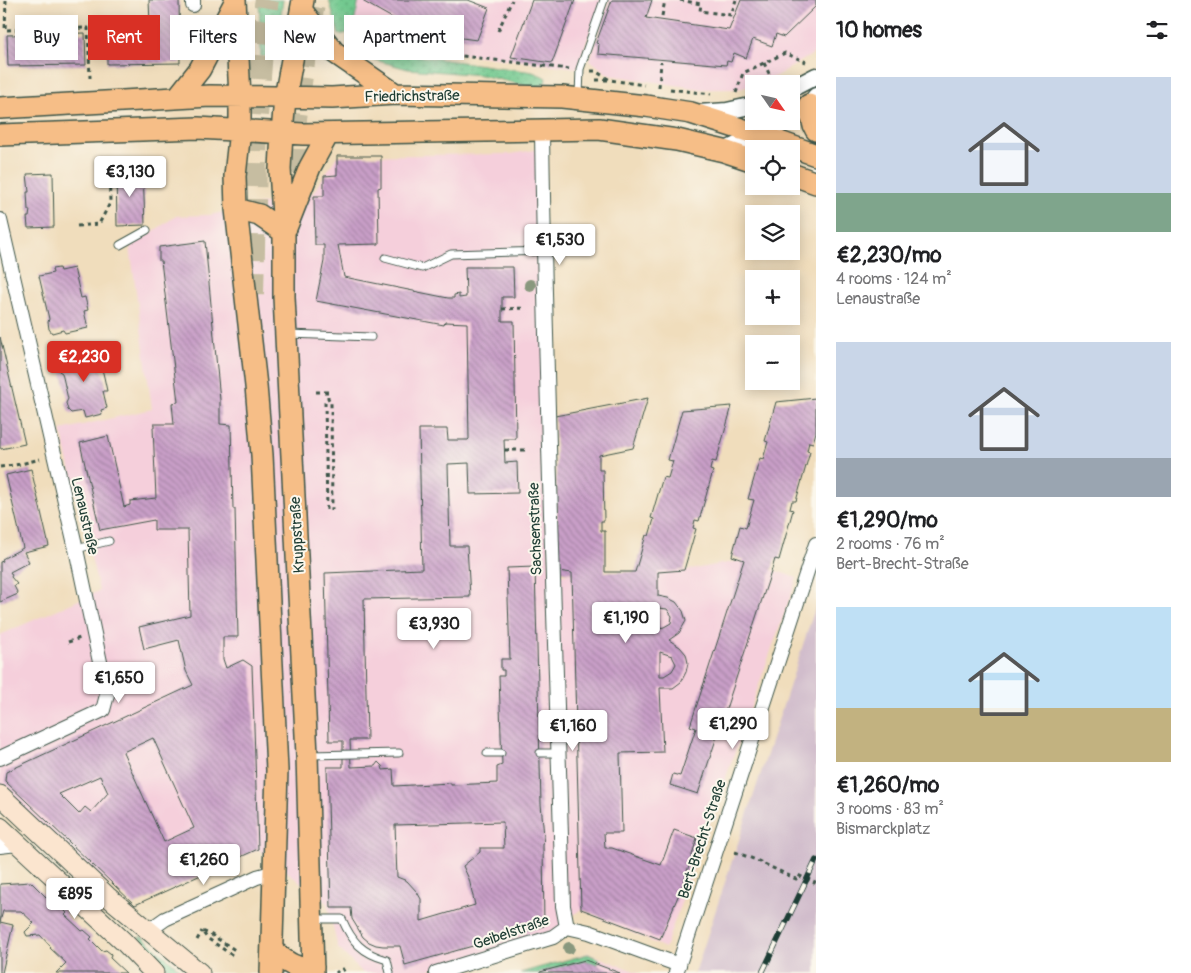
<!DOCTYPE html>
<html lang="en">
<head>
<meta charset="utf-8">
<style>
	:root { --surface:#fff; --page:#f2f2f2; --text:#202124; --muted:#757577; --accent:#d93025 }
	body { margin:0; font-family:Pangolin,sans-serif; background:var(--page); color:var(--text); height:100vh; display:flex; flex-direction:column; font-size:19px; white-space:nowrap }
	* { box-sizing:border-box; margin:0 }
	p { font-size:16px; color:var(--muted) }
	.icon { flex:none; width:28px; height:28px; fill:none; stroke:currentColor; stroke-width:2; stroke-linecap:round; stroke-linejoin:round }
	.map { position:relative; flex:1; overflow:hidden }
	.sheet { display:flex; flex-direction:column; background:var(--surface); width:375px }
	.sheet>* { flex:none }
	.guide { position:absolute; left:15px; top:15px; width:475px; height:45px; display:flex; gap:10px }
	.needle { width:32px; rotate:124deg }
	.controls { position:absolute; left:745px; top:75px; display:grid; gap:10px }
	.controls a { display:grid; place-items:center; width:55px; height:55px; border-radius:0px; background:var(--surface); box-shadow:0 2px 12px #0003; font-size:25px }
	.price { position:absolute; translate:-50% -42px; padding:0 11px; border-radius:5px; background:#fff; color:#222; font-size:16px; line-height:32px; filter:drop-shadow(0 1px 2px #0008) }
	.price::after { content:''; position:absolute; left:50%; top:30px; width:15px; height:11px; margin-left:-8px; background:inherit; clip-path:polygon(0 0,100% 0,50% 100%) }
	.price.current { background:var(--accent); color:#fff }
	ul { padding:0; list-style:none }
	li { display:grid; align-content:center; gap:10px; height:265px; padding:0 20px }
	li span { display:grid; place-items:center; height:155px; border-radius:0px; color:#555 }
	li>.icon { margin-inline-start:auto }
	span .icon { width:90px; height:90px; fill:#fffc; stroke-width:1 }
	li b { font-size:21px }
	h2 { display:flex; justify-content:space-between; align-items:center; height:60px; padding:0 20px; font-size:21px }
	.tag { padding:0 18px; border-radius:0px; background:var(--surface); box-shadow:0 2px 12px #0003; font-size:18px; line-height:45px }
	.tag.current { background:var(--accent); color:#fff }
	main { display:flex; flex:1; min-height:0 }
	.map>svg:first-child { display:block }
	.built { fill:#f5cfdb }
	.industrial { fill:#d1bdcc }
	.grass { fill:url(#grass-dots); stroke:#488362 }
	.building { fill:url(#building-back-hatch); fill-rule:evenodd }
	.lines { fill:none; stroke-linecap:round; stroke-linejoin:round }
	.motorway-tunnel { stroke:#c6bda1; stroke-width:24; stroke-dasharray:24 12; stroke-linecap:butt }
	.service-casing { stroke:#3e5548; stroke-width:9 }
	.minor-casing { stroke:#3e5548; stroke-width:16 }
	.tertiary-casing { stroke:#3e5548; stroke-width:19 }
	.secondary-casing { stroke:#3e5548; stroke-width:21 }
	.primary-casing { stroke:#3e5548; stroke-width:24 }
	.path { stroke:#3e5548; stroke-width:3; stroke-dasharray:4 4; stroke-linecap:butt }
	.service { stroke:#fff; stroke-width:7 }
	.minor { stroke:#fff; stroke-width:14 }
	.tertiary { stroke:#fff; stroke-width:16 }
	.secondary { stroke:#fbe5cf; stroke-width:19 }
	.primary { stroke:#f6be87; stroke-width:21 }
	.rail-casing { stroke:#1f3d34; stroke-width:5.5 }
	.rail { stroke:#fbf7ec; stroke-width:4; stroke-dasharray:11; stroke-linecap:butt }
	.tree { fill:#89987e }
	.labels { text-anchor:middle; stroke-width:4; stroke-linejoin:round; paint-order:stroke }
	.street-label { font-size:15px; fill:#1f3d34; stroke:#fbf7ec }
</style>
</head>
<body>
<main>
<div class="map">
<svg width="816" height="973" viewBox="0 0 816 973">
	<defs>
		<pattern id="grass-dots" width="8" height="8" patternUnits="userSpaceOnUse" patternTransform="scale(1.25)"><rect width="8" height="8" fill="#72c98f"/><path d="M2 2h.1M6 6h.1" fill="none" stroke="#5da476" stroke-width="1.8" stroke-linecap="round"/></pattern>
		<pattern id="building-back-hatch" width="6" height="6" patternUnits="userSpaceOnUse" patternTransform="scale(1.25)"><rect width="6" height="6" fill="#c99fc8"/><path d="M-1 5l2 2M0 0l6 6M5-1l2 2" fill="none" stroke="#a383a3"/></pattern>
	</defs>
	<rect width="100%" height="100%" fill="#fbf7ec"/>
	<filter id="ink" filterUnits="userSpaceOnUse"><feTurbulence type="fractalNoise" baseFrequency=".02" numOctaves="2"/><feDisplacementMap in="SourceGraphic" scale="10" xChannelSelector="R" yChannelSelector="G"/><feConvolveMatrix kernelMatrix="1 2 1 2 8 2 1 2 1" color-interpolation-filters="sRGB"/></filter>
	<filter id="wash" filterUnits="userSpaceOnUse"><feTurbulence type="fractalNoise" baseFrequency=".0096" numOctaves="4" result="noise"/><feDisplacementMap in="SourceGraphic" scale="20" xChannelSelector="R" yChannelSelector="G"/><feGaussianBlur stdDeviation="1.12" result="paint"/><feColorMatrix in="noise" values="0 0 0 0 0 0 0 0 0 0 0 0 0 0 0 0 0 1.4 0 .05"/><feComposite in="paint" operator="in"/></filter>
	<g filter="url(#wash)">
		<rect width="100%" height="100%" fill="#f0ddbc"/>
		<path class="built" d="M359,0H602L577,68L365,42L352,32Z
			M609,0H816V51L810,56L771,79L739,89H701L609,75L590,60Z
			M540,149L550,576L572,573L682,571L744,560L797,578L665,948L581,909L550,934L418,973H363L338,948L327,903L258,849L135,905L18,811L0,794V635L99,591L61,430L152,409L130,247L176,216L210,215L313,193L337,156L511,154Z
			M588,953L639,973H523Z"/>
		<path class="industrial" d="M816,605V973H695L735,852Z"/>
		<path class="grass" d="M259,0H283L275,55L261,57Z
			M329,0H359L352,32L339,35Z
			M352,47L533,72L547,78L544,84L535,88L481,75L408,69L375,60Z
			M139,937H143L184,973H172Z
			M588,954L599,959L597,964L585,960L538,973H520Z"/>
		<g id="blocks">
			<path class="building" d="M149,0H179L180,63L107,64V35L157,34V23L150,24Z
				M365,0H468L489,8L477,40L417,32L364,2Z
				M532,0H575L552,63L511,57Z
				M612,0H652L646,18L729,30L741,0H816V6L784,37L776,34L772,46L753,39L746,58L734,53L731,62L727,61L726,65L598,54L599,44L596,43Z
				M85,33L86,65L8,66L7,35Z
				M337,156H381V187L378,188L379,244L338,245L344,277L448,298H454V295L459,294V298L466,297L465,267H513L514,297H502V321H514L516,439H504L505,463L517,462L518,493L470,494L469,463L448,464L450,546H467L470,597L364,599L367,740H350L351,767L375,766L378,762L382,766L383,770L393,769L394,786L451,783V785L497,783V767L502,765L499,676H504V670H501V659H510L507,568L535,567L541,804L544,836L543,845L544,926L405,965L400,946H383L376,945L369,942L363,937L352,919L351,908H331L327,767H343V741H329L325,573L422,569L419,429H447L448,440H468L469,439L467,323L445,322L444,325L316,301L324,261V245H315L314,196H324V176L337,175ZM503,822L504,848H480V852L463,866L469,879L475,905L421,921V899L417,892L407,881L397,877L395,825Z
				M143,170L145,225L117,226L116,171Z
				M53,173L54,227L28,228L27,217H29L30,210H28L27,192H29L27,174Z
				M205,241L220,400V424L231,425L233,509H235L238,637H223V659L226,668L243,660L252,666L258,849L135,905L5,781L6,772L193,685L186,671L179,640L144,649L139,627L190,615L188,530H154V520L100,530L80,443L108,436L124,507L130,505V501L156,498L153,427H154V424H174L172,403L178,402L161,261H159V247ZM153,738L194,828L164,842L123,752ZM100,776L108,793L91,812L85,807L79,814L59,794Z
				M59,268L60,271L74,268L81,298L85,297L88,310L84,311L88,328L65,333L63,330L52,333L49,329L48,322L49,319L39,276L53,273L52,269Z
				M0,337L25,444L1,449L0,447Z
				M93,348L97,365H101L104,377L107,391H103L107,408L101,410L102,414L85,418L83,411L71,413L68,410L66,403L68,399L62,373L59,371L58,365L59,360L70,358L69,354Z
				M648,398L633,448L599,455V470H603L604,521H601V531H605V572H635L646,535L649,536L654,519L651,518L663,477L668,478L673,461L668,460L682,410L732,406L716,462L712,461L710,470L713,471L699,521L695,520L693,528L696,529L684,570L658,572V596L668,598L676,602L683,611L686,621L679,633L669,640L680,647L686,654L688,663L686,672L681,682L673,688H660L663,752L620,753L622,833H604L605,848H612L661,865L674,830L697,838L684,882L660,939L581,909L572,573L558,571L555,416ZM659,608L667,609L672,616L671,623L664,627L660,628ZM660,652L672,656L676,664L672,671L664,676H660Z
				M816,398V432L813,443L809,442L807,451L810,452L796,501H792L790,509L793,510L779,560L775,559L772,569L698,794L670,785L673,774L680,776L696,728L690,726L744,560L732,556L740,526L746,528L754,500L748,499L760,458L763,459L768,442L765,441L776,402Z
				M31,469L49,546L24,552L29,562L10,572L12,575L11,577L17,584L14,586L18,594L0,602V562L3,561L2,559L23,548L6,475Z
				M31,882L58,909L61,907L67,913L65,915L82,931L84,930L92,937L90,939L102,951L106,950L111,954L110,958L126,973H56L66,963L50,948L51,947L40,935L27,936L25,932L34,923L21,911H3L0,922V884Z
				M0,922L13,925L2,973H0Z
				M585,960L620,973H540V972Z"/>
		</g>
	</g>
	<g filter="url(#ink)">
		<use href="#blocks" fill-opacity="0" stroke="#3e5548" stroke-width="1"/>
		<g class="lines">
			<path class="motorway-tunnel" d="M294,209L295,118L307,34L314,0
				M252,295L256,116L263,25L267,0"/>
			<defs>
				<path id="service" d="M579,95L580,69L604,0
					M120,245L147,230
					M385,258L422,268L451,254L545,251
					M289,334L371,337
					M76,549L109,541
					M487,753H501
					M540,753H559
					M310,755L399,753
					M313,919H342C352,942 362,953 387,960L390,973"/>
				<path id="minor" d="M193,0V5
					M542,129C545,388 556,647 563,906L567,927
					M0,220L76,549L107,695L103,710L0,758
					M0,846L17,844
					M148,931L165,919L257,877L275,872
					M436,973L553,937L567,927L589,932L679,965
					M676,973L816,544"/>
				<path id="tertiary" d="M791,89L816,76
					M699,113L727,111L754,105
					M791,118L809,105L816,96
					M724,151L787,121"/>
				<path id="secondary" d="M0,795L107,896L200,973
					M0,827L124,942L154,973"/>
				<path id="primary" d="M235,0L240,97V130L235,176L236,209L256,386L262,455L277,770L271,973
					M303,0L285,98L282,133L280,169L284,232V297L307,755L313,973
					M302,11L334,52L395,94
					M177,98L200,69L235,2
					M809,105L814,126L816,130
					M0,108L210,96L332,98L395,94L562,97L646,106L691,113L760,135L816,155
					M0,135L198,128L303,134L599,129L677,140L724,151L754,161
					M791,174L816,183
					M236,209L259,215L284,232
					M286,228L310,167L328,134
					M272,950C284,960 297,972 313,967"/>
			</defs>
			<use href="#service" class="service-casing"/>
			<use href="#minor" class="minor-casing"/>
			<use href="#tertiary" class="tertiary-casing"/>
			<use href="#secondary" class="secondary-casing"/>
			<use href="#primary" class="primary-casing"/>
			<path class="path" d="M6,0L5,30L88,28L90,78
				M680,0L701,4L700,11L731,15L736,0
				M662,16L665,0
				M186,17L187,53
				M403,29L389,30L372,28L371,33L356,31L350,37L355,43L569,69
				M389,30L390,48
				M498,31L512,0
				M764,63L774,84
				M591,71H595L610,80
				M596,80H610L644,85
				M659,87L661,62
				M670,89L711,94
				M736,93L743,73L785,53L806,62
				M77,226L99,224L110,203L109,159
				M502,309L525,308
				M316,392H328V398L331,403L332,510
				M505,450H528
				M0,467L21,464L40,459
				M327,510L325,403L328,399
				M68,642L80,638
				M735,852L756,860L796,879L798,875L814,883L816,879
				M197,940L202,931
				M232,955L207,938L202,931L210,934L235,950
				M342,968L345,973
				M336,971L338,973"/>
			<use href="#service" class="service"/>
			<use href="#minor" class="minor"/>
			<use href="#tertiary" class="tertiary"/>
			<use href="#secondary" class="secondary"/>
			<use href="#primary" class="primary"/>
			<defs>
				<path id="rail" d="M762,973L816,860"/>
			</defs>
			<use href="#rail" class="rail-casing"/>
			<use href="#rail" class="rail"/>
		</g>
		<g class="tree">
			<circle cx="530" cy="285" r="6"/>
			<circle cx="569" cy="948" r="6"/>
		</g>
	</g>
	<g class="labels">
		<g class="street-label">
			<text transform="translate(412 96) rotate(-1)" y="5">Friedrichstraße</text>
			<text transform="translate(85 516) rotate(77)" y="5">Lenaustraße</text>
			<text transform="translate(535 529) rotate(-92)" y="5">Sachsenstraße</text>
			<text transform="translate(297 535) rotate(-93)" y="5">Kruppstraße</text>
			<text transform="translate(702 839) rotate(-72)" y="5">Bert-Brecht-Straße</text>
			<text transform="translate(511 932) rotate(-19)" y="5">Geibelstraße</text>
		</g>
	</g>
</svg>
<div class="controls">
<a><svg class="needle" viewBox="-14 -14 28 28"><path d="M0-13l5 13h-10z" fill="#e53935"/><path d="M0 13l5-13h-10z" fill="#757577"/></svg></a>
<a><svg class="icon" aria-label="locate" viewBox="0 0 24 24"><circle cx="12" cy="12" r="6"/><path d="M12 2v4M12 18v4M2 12h4M18 12h4"/></svg></a>
<a><svg class="icon" aria-label="layers" viewBox="0 0 24 24"><path d="M12 4l9 5-9 5-9-5zM3 14l9 5 9-5"/></svg></a>
<a>+</a>
<a>−</a>
</div>
<b class="price" style="left:130px;top:198px">€3,130</b>
<b class="price" style="left:560px;top:266px">€1,530</b>
<b class="price current" style="left:84px;top:383px">€2,230</b>
<b class="price" style="left:626px;top:644px">€1,190</b>
<b class="price" style="left:434px;top:650px">€3,930</b>
<b class="price" style="left:119px;top:704px">€1,650</b>
<b class="price" style="left:733px;top:750px">€1,290</b>
<b class="price" style="left:573px;top:752px">€1,160</b>
<b class="price" style="left:204px;top:886px">€1,260</b>
<b class="price" style="left:75px;top:920px">€895</b>
<div class="guide">
<a class="tag">Buy</a>
<a class="tag current">Rent</a>
<a class="tag">Filters</a>
<a class="tag">New</a>
<a class="tag">Apartment</a>
</div>
</div>
<section class="sheet">
<h2>10 homes<svg class="icon" aria-label="filters" viewBox="0 0 24 24"><path d="M4 7h16M4 17h16"/><circle cx="9" cy="7" r="2"/><circle cx="15" cy="17" r="2"/></svg></h2>
<ul>
<li><span style="background:linear-gradient(#c9d6e8 75%,#7fa58c 0)"><svg class="icon" aria-label="home" viewBox="0 0 24 24"><path d="M3 11l9-7 9 7M6 9v11h12V9"/></svg></span><div><b>€2,230/mo</b><p>4 rooms · 124 m²</p><p>Lenaustraße</p></div></li>
<li><span style="background:linear-gradient(#c9d6e8 75%,#9aa5b1 0)"><svg class="icon" aria-label="home" viewBox="0 0 24 24"><path d="M3 11l9-7 9 7M6 9v11h12V9"/></svg></span><div><b>€1,290/mo</b><p>2 rooms · 76 m²</p><p>Bert-Brecht-Straße</p></div></li>
<li><span style="background:linear-gradient(#bfe0f5 65%,#c2b280 0)"><svg class="icon" aria-label="home" viewBox="0 0 24 24"><path d="M3 11l9-7 9 7M6 9v11h12V9"/></svg></span><div><b>€1,260/mo</b><p>3 rooms · 83 m²</p><p>Bismarckplatz</p></div></li>
</ul>
</section>
</main>
</body>
</html>
